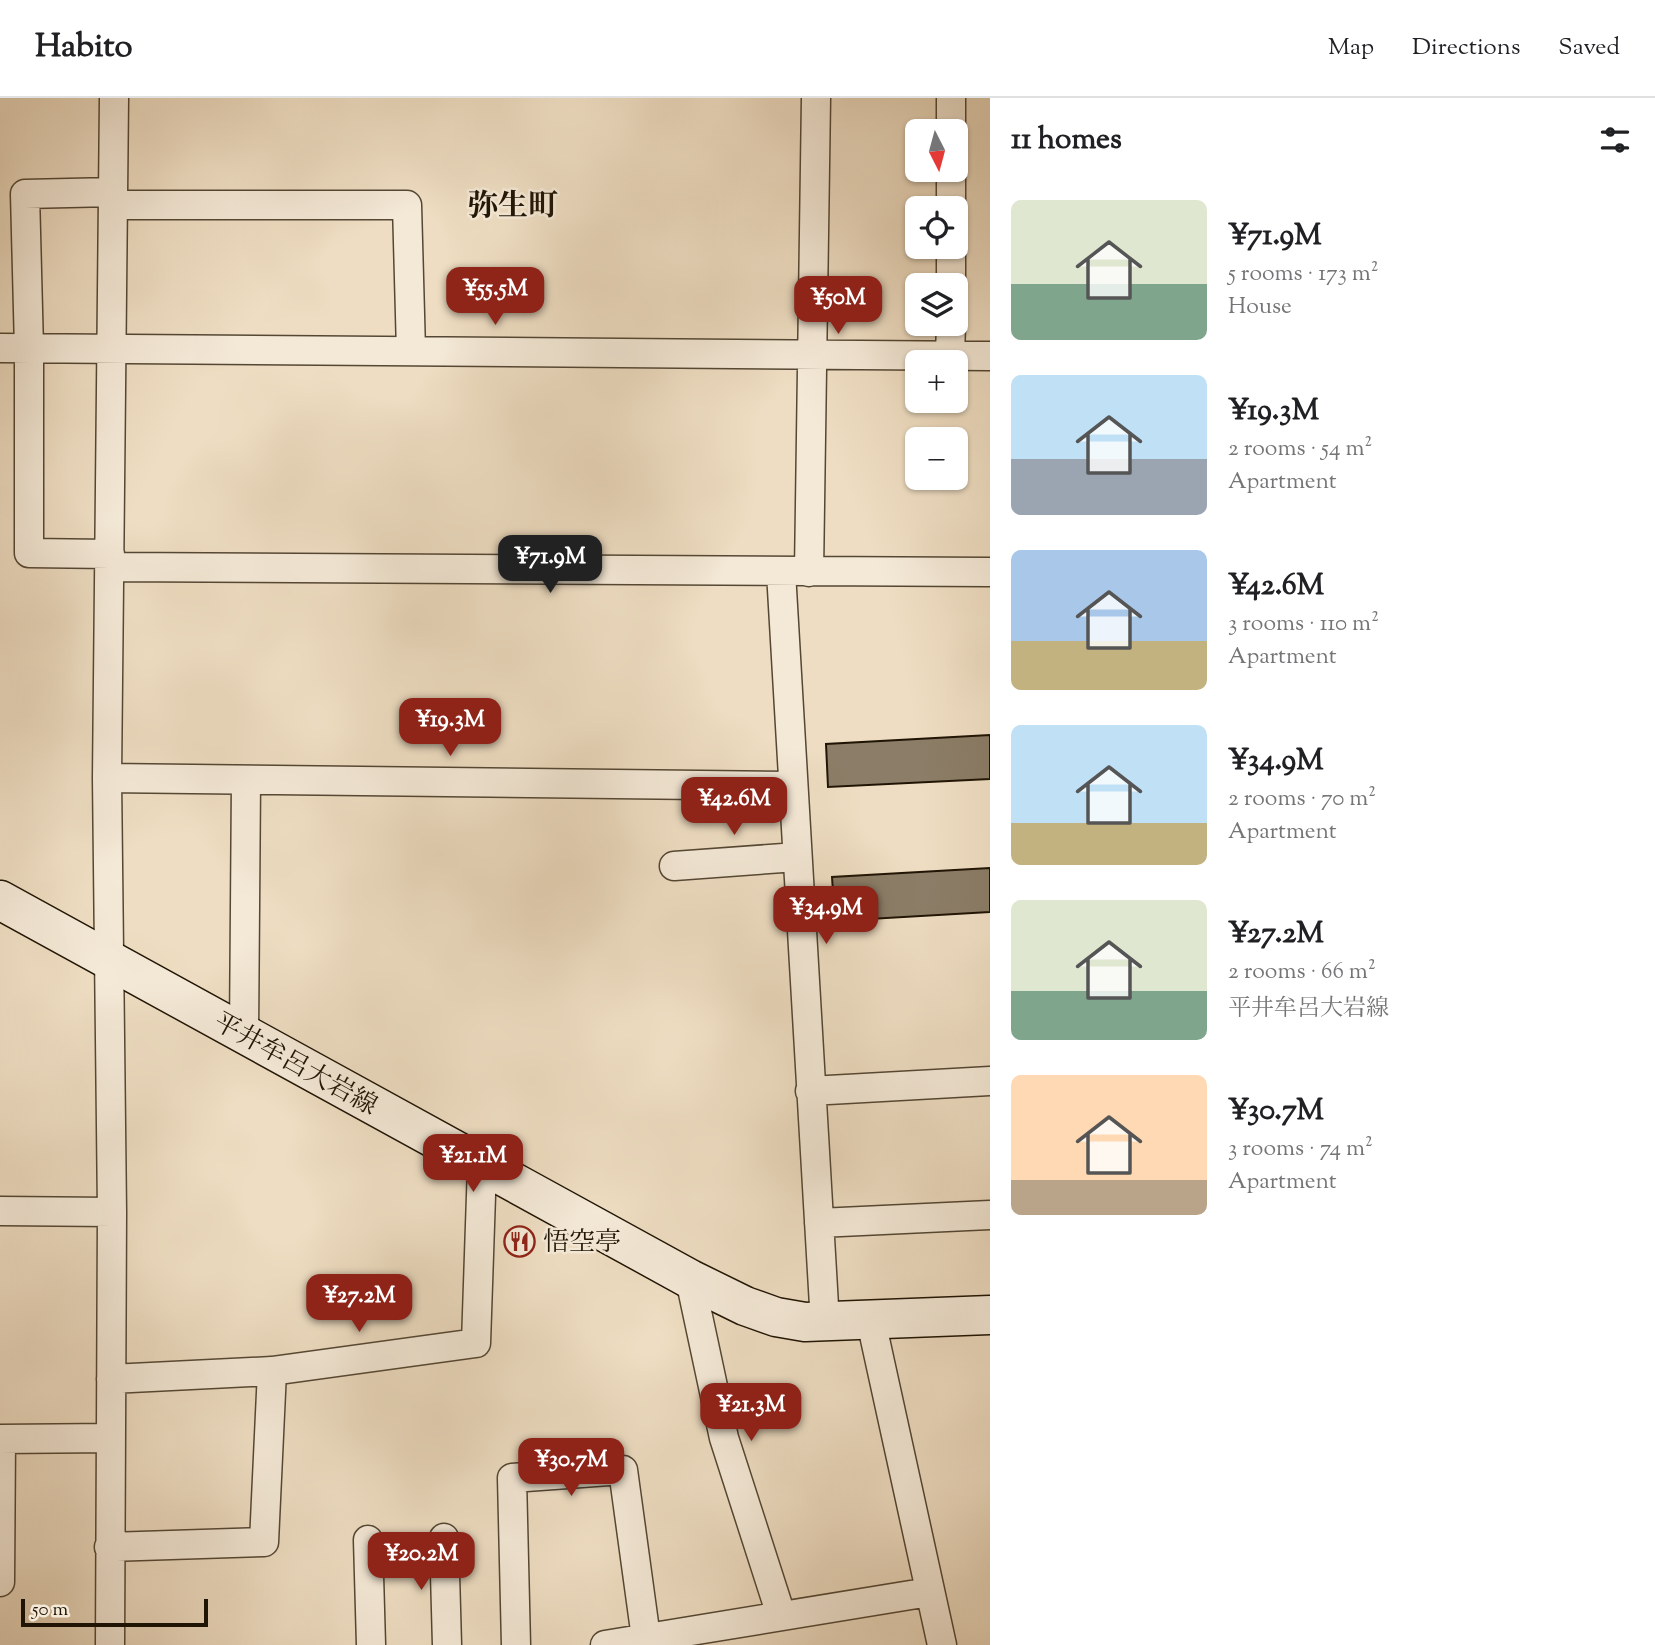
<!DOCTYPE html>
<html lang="en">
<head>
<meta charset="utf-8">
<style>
	:root { --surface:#fff; --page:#f2f2f2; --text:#202124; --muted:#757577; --line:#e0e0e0; --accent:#8f2418 }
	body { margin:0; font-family:"Sorts Mill Goudy","Noto Serif JP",serif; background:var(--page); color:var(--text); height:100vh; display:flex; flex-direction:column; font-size:26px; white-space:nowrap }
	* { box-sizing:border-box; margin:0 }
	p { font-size:23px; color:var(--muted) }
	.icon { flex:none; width:38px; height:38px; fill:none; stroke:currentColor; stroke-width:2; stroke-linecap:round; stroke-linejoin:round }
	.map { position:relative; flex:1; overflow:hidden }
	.panel { display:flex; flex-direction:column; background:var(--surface); width:665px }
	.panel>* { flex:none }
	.needle { width:46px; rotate:174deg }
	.buttons { position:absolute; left:905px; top:21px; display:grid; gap:14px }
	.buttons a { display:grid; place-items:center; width:63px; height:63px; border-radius:10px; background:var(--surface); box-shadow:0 2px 5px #0004; font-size:35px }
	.scale { position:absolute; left:21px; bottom:18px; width:187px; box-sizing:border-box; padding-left:7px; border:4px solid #201505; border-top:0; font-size:19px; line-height:24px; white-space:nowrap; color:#201505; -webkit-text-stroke:5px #f4e9d7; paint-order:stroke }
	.price { position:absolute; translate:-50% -60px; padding:0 16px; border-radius:14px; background:var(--accent); color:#fff; font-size:23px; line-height:46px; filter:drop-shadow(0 2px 4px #0008) }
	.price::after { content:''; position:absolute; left:50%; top:42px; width:21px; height:16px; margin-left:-10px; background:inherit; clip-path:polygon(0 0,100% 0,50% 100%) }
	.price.active { background:#222; color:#fff }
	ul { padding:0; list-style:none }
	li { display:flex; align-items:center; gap:21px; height:175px; padding:0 21px }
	li span { display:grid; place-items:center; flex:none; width:196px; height:140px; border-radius:10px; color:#555 }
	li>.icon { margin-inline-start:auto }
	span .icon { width:84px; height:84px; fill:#fffc; stroke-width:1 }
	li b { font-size:30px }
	h2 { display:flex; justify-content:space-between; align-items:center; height:84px; padding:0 21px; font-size:30px }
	header { display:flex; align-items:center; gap:42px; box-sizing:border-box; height:98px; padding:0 35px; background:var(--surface); border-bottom:2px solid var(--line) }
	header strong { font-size:33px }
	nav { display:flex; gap:38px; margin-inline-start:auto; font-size:24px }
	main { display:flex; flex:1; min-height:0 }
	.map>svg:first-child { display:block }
	.building { fill:#8b7d67; stroke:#201505; stroke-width:2 }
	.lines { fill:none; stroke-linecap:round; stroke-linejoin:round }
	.minor-casing { stroke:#544734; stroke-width:31 }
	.secondary-casing { stroke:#201505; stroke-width:41 }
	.minor { stroke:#f4e9d7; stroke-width:28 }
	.secondary { stroke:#f4e9d7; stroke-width:38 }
	.labels { text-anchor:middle; stroke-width:5; stroke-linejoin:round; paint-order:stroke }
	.street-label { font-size:26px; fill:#201505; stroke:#f4e9d7 }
	.poi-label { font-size:26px; fill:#201505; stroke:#f4e9d7; text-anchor:start }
	.quarter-label { font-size:30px; font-weight:bold; fill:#201505; stroke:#f4e9d7 }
</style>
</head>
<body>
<header>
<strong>Habito</strong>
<nav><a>Map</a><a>Directions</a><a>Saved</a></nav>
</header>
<main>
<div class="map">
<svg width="990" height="1547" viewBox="0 0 990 1547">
	<rect width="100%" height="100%" fill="#eeddc2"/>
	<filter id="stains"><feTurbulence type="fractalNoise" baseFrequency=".00286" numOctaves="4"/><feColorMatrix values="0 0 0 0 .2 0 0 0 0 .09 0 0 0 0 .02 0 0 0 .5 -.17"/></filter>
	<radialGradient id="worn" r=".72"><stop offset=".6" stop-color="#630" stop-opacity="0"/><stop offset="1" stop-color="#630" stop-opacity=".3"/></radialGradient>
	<path class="building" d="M990,637V681L828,689L826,646Z
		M990,770V814L835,823L832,779Z"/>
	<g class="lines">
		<defs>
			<path id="minor" d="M951,33V0
				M113,107H407L411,253
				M951,110V72
				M951,187V149
				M0,250L990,258
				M950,258L951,226
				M110,456L29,455V251L25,96L113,94
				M110,469L990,474
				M781,474L825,1225
				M809,474L816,0
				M107,680L793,688
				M674,768L797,759
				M244,937L246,682
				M810,993L990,983
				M0,1113L112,1114
				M819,1125L990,1117
				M690,1181L724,1340L781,1517
				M871,1223L942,1547
				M111,1281L272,1273L476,1245L482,1068
				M0,1341L111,1340
				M444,1440L447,1547
				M368,1442L371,1547
				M109,1449L264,1444L272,1273
				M0,1484L1,1341
				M110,1547L112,1114L107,680L114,0
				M516,1547L512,1380L623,1372L646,1540
				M605,1547L929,1494"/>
			<path id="secondary" d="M0,802L690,1181L745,1208L776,1219L805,1224L990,1217"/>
		</defs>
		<use href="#minor" class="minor-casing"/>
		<use href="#secondary" class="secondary-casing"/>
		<use href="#minor" class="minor"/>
		<use href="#secondary" class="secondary"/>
	</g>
	<defs>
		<symbol id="restaurant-ring" viewBox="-11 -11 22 22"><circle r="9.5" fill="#f4e9d7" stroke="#8f2418" stroke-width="1.5"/><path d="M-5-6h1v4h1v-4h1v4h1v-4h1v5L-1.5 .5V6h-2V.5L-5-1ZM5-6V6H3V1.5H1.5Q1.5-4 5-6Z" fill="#8f2418"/></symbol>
	</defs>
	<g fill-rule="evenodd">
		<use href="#restaurant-ring" x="502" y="1126" width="35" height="35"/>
	</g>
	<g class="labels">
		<g class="street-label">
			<text transform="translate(296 965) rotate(29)" y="9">平井牟呂大岩線</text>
		</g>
		<g class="poi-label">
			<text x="543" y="1152">悟空亭</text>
		</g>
		<g class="quarter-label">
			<text x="513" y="117">弥生町</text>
		</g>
	</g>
	<rect width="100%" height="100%" filter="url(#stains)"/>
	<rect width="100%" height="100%" fill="url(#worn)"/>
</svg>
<div class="buttons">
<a><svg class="needle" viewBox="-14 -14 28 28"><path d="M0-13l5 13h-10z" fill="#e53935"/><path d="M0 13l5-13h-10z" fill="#757577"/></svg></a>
<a><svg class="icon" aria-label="locate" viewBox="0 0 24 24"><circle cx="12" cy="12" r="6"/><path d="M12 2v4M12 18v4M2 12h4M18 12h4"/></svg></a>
<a><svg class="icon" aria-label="layers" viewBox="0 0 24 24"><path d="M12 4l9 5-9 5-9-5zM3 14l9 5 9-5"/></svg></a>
<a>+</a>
<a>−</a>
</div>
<div class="scale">50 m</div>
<b class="price" style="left:495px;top:229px">¥55.5M</b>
<b class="price" style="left:838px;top:238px">¥50M</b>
<b class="price active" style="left:550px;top:497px">¥71.9M</b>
<b class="price" style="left:450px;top:660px">¥19.3M</b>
<b class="price" style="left:734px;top:739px">¥42.6M</b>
<b class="price" style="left:826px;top:848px">¥34.9M</b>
<b class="price" style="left:473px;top:1096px">¥21.1M</b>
<b class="price" style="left:359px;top:1236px">¥27.2M</b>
<b class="price" style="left:751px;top:1345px">¥21.3M</b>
<b class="price" style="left:571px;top:1400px">¥30.7M</b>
<b class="price" style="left:421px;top:1494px">¥20.2M</b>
</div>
<section class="panel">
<h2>11 homes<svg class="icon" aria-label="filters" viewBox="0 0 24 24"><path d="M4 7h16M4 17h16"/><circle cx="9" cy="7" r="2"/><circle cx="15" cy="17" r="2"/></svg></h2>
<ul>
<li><span style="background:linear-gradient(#dfe7d0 60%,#7fa58c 0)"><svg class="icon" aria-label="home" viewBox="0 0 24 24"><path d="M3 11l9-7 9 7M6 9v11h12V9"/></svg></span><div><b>¥71.9M</b><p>5 rooms · 173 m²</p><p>House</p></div></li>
<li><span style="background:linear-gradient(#bfe0f5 60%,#9aa5b1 0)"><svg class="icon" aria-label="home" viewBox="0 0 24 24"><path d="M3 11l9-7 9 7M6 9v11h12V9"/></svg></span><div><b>¥19.3M</b><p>2 rooms · 54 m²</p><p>Apartment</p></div></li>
<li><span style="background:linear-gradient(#a9c7e8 65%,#c2b280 0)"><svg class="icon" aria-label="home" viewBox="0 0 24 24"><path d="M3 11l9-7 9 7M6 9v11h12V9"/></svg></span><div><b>¥42.6M</b><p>3 rooms · 110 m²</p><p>Apartment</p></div></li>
<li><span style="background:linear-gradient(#bfe0f5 70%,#c2b280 0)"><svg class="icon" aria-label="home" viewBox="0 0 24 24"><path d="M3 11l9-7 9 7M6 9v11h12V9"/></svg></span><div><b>¥34.9M</b><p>2 rooms · 70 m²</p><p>Apartment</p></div></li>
<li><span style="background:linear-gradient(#dfe7d0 65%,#7fa58c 0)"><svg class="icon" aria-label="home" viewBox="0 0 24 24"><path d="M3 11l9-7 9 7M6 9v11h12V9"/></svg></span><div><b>¥27.2M</b><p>2 rooms · 66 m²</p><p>平井牟呂大岩線</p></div></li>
<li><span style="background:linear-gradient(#ffd9b3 75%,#b9a48a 0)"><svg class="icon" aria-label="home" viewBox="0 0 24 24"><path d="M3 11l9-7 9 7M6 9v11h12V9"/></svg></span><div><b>¥30.7M</b><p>3 rooms · 74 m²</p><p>Apartment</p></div></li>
</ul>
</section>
</main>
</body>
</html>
